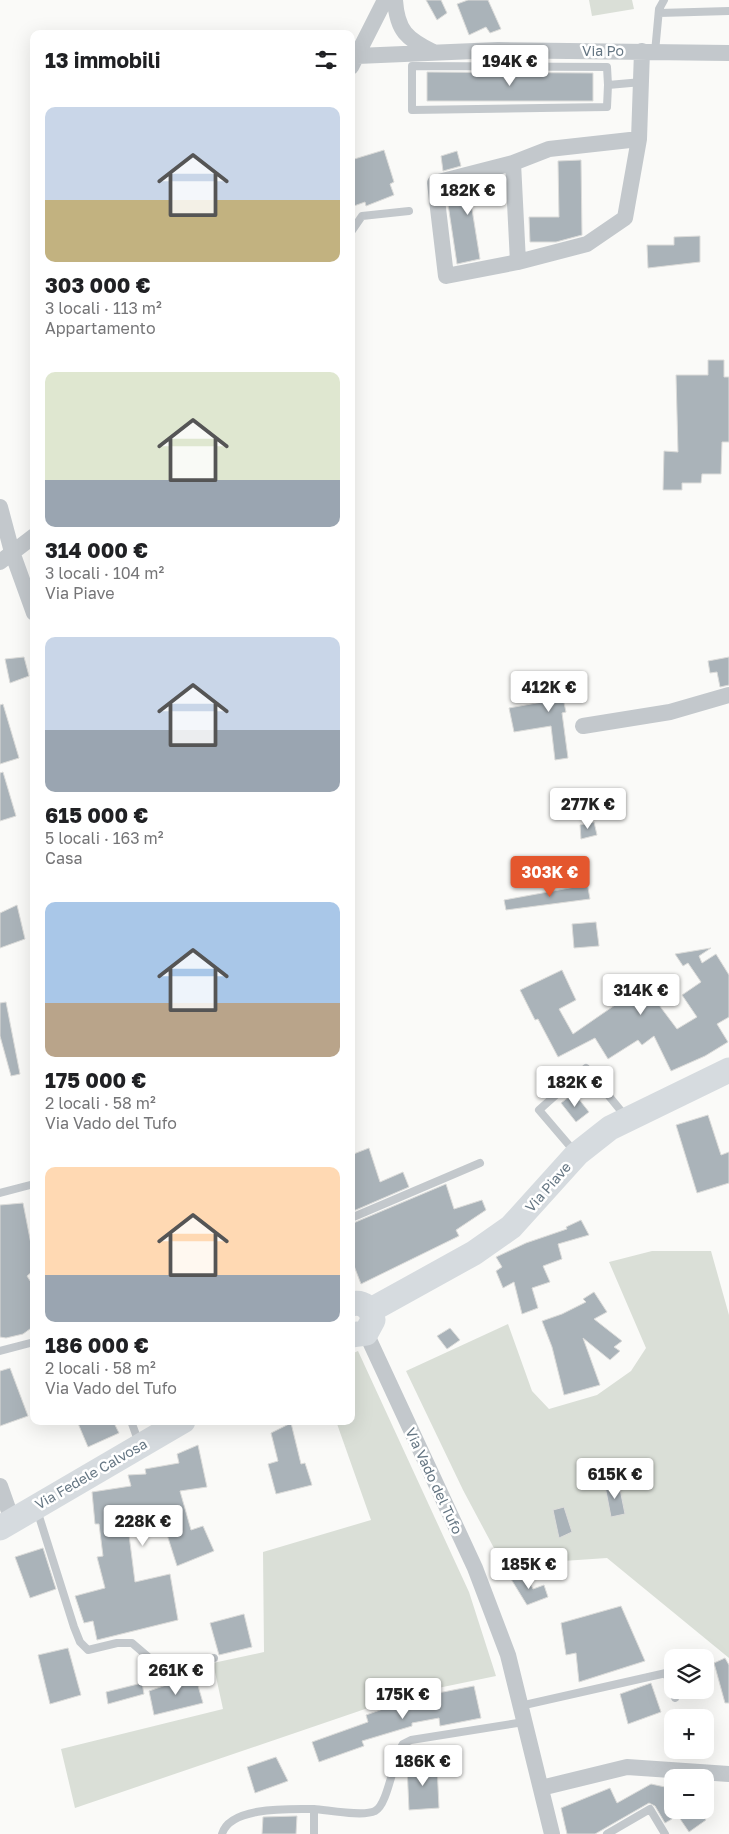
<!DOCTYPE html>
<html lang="it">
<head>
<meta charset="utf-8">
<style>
	:root { --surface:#fff; --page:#f2f2f2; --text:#202124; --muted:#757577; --accent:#e4572e }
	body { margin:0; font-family:"Golos Text",sans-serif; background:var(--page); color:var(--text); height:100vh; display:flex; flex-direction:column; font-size:19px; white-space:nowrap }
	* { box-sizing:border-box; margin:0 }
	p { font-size:16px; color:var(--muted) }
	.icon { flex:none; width:28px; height:28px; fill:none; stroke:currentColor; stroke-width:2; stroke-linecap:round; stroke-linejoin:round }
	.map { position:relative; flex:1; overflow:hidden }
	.side { position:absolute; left:30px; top:30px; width:325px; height:1395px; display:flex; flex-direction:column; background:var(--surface); border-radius:10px; box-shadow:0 5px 20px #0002 }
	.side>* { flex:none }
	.controls { position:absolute; left:664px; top:1649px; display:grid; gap:10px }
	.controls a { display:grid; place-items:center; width:50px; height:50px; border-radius:10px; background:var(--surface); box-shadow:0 5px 20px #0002; font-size:25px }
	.price { position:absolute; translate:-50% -42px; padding:0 11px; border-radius:5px; background:#fff; color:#222; font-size:16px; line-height:32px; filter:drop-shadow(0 1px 2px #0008) }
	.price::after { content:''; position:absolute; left:50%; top:30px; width:15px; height:11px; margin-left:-8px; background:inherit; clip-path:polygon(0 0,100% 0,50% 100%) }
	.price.selected { background:var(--accent); color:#fff }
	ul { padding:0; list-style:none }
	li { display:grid; align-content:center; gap:10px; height:265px; padding:0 15px }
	li span { display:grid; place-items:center; height:155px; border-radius:10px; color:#555 }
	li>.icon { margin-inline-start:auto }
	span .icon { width:90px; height:90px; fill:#fffc; stroke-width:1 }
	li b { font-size:21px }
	h2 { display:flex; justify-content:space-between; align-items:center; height:60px; padding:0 15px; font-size:21px }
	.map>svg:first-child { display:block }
	.green { fill:#dadfd7 }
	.building { fill:#aab3b9; stroke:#dcdcda }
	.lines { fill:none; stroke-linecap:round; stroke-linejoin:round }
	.lane { stroke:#c3c8cc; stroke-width:8 }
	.street { stroke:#c3c8cc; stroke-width:16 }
	.primary { stroke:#d6dbdf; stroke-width:25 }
	.labels { text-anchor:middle; stroke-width:5; stroke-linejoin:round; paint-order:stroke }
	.street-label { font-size:14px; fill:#657683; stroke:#fff }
</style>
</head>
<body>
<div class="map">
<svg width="729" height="1834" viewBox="0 0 729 1834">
	<rect width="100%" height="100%" fill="#fafaf8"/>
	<path class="green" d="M589,0H632L634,9L592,16Z
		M652,1251H711L729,1315V1658L607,1558L503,1565L463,1490L406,1371L508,1324L532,1391L549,1409L597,1395L631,1371L646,1348L609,1262Z
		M358,1351L469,1592L496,1676L409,1694L75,1808L61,1749L223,1709L213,1663L264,1652L263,1552L371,1520L336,1421H351V1354Z"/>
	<path class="building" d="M426,0H441L447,13L437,20Z
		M468,0H488L501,29L490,33L486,27L469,35L457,4Z
		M427,72L593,73V101H427Z
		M384,150L394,182L390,184L394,195L366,206L365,202L351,207V160Z
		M457,151L461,166L443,171L441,156Z
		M581,160L582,235L556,242H530L529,217H559L558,161Z
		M497,177L500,198L471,203L480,259L457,264L446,191Z
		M700,236V262L648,268L647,245H674V237Z
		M708,360H724V377H729V442H722L721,474H702L701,483H682V490H663L664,451L678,452L676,375H708Z
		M24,657L29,676L10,683L5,659Z
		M729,657V685L720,687L717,672L710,673L708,661Z
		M582,677L585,693L563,698L566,712L562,713L568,758L555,760L551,726L514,732L509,708L542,702L538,687Z
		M3,704L19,758L0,764V705Z
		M3,772L16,816L0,821V773Z
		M594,822L597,835L581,839L580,825Z
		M587,882L590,899L506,910L504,900L575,887L574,885Z
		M17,905L25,939L0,948V913Z
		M596,922L599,946L574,948L572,924Z
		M711,948L699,956L702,963L716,954L729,975V1017L717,1024L728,1042L705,1056L671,1071L654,1036L642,1045L638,1040L608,1059L595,1038L558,1057L538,1019L535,1020L520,990L562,970L576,1000L559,1009L573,1034L644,985L677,1029L697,1017L682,995L701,982L688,963L683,966L675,954Z
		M6,1002L20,1074L11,1076L0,1036V1003Z
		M574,1093L589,1112L576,1122L561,1103Z
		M708,1115L721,1155L729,1152V1183L697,1193L676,1125Z
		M369,1148L380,1182L403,1172L409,1187L351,1212V1155Z
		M446,1184L454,1209L482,1200L486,1210L456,1230L459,1236L361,1284L351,1258V1224Z
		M23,1203L31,1244L34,1247V1270L27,1276L34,1287V1326L23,1334L6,1338L0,1337V1205Z
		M581,1220L589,1235L558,1244L562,1259L543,1266L550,1282L532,1288L538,1308L522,1314L514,1282L503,1288L496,1271L502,1267L496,1257L526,1243L567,1229L566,1227Z
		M594,1292L607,1312L594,1319L622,1341L614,1347L620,1351L610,1360L583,1338L600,1385L564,1395L552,1347L542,1321L562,1314L586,1302L583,1299Z
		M450,1328L460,1340L447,1349L437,1336Z
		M10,1368L28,1416L0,1426V1371Z
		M77,1421H113L119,1433L88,1447Z
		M291,1423L301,1464L305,1463L312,1485L276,1494L268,1464L278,1461L271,1433Z
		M198,1445L207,1487L180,1491L191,1530L203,1526L214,1551L177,1566L163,1522L128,1527L135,1582L170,1574L178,1620L97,1640L93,1621L84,1623L75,1596L105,1588L97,1557L103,1556L99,1524H95L92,1492L131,1486L128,1475L146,1474L145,1469L179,1463L177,1454Z
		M619,1484L625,1514L611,1517L605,1486Z
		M564,1507L572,1532L559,1538L553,1510Z
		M43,1548L56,1589L30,1598L15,1557Z
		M525,1573L533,1589L544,1585L548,1597L527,1605L511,1579Z
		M621,1606L645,1661L579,1682L576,1653L566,1655L561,1623Z
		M244,1614L252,1647L219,1655L210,1623Z
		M68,1648L81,1695L50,1704L38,1655Z
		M725,1658L729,1665V1703H725L714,1663Z
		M195,1675L203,1703L154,1715L149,1691Z
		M142,1683L144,1694L108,1704L106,1692Z
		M651,1683L661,1712L628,1724L620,1694Z
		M474,1686L481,1718L440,1726L439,1718L412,1723V1726L362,1741L364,1746L319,1762L312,1742L368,1722L366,1715L417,1697Z
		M276,1757L288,1781L255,1793L247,1767Z
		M437,1765L439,1808L409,1810L407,1766Z
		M651,1784L665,1787L672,1798V1819L665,1823L655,1806L649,1803L595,1834H567L561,1808L610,1788L617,1803Z
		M674,1810H699L706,1820L689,1832Z
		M297,1816L296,1834H262L263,1817Z"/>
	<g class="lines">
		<path class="lane" d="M659,13L729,11
			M655,52L659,9L664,0
			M608,85L607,107L412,110V66L607,67L608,85L642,82
			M351,232L362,216L409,211
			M574,1151L539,1110L586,1068L626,1117
			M0,1193L34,1184
			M351,1218L480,1163
			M0,1351L34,1342
			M131,1421L139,1443
			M37,1510L74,1627L80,1642L88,1650L117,1643H132L160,1667L175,1670L214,1658
			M520,1706L666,1673L675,1698
			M222,1834C230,1806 291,1809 314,1809
			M314,1834V1809C328,1810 363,1817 375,1811C388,1805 393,1759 403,1744L411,1740L524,1722
			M607,1834L650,1809L665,1834"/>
		<path class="street" d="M395,0C397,31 407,39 433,52
			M357,56L498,50L729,53
			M351,67L385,0
			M639,139L625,218L587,244L518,262L513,163L549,149Z
			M639,139L642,51
			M513,163L435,183L446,276L518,262
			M0,507L12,552L34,613
			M0,562L34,536
			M583,726L670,712L729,695
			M366,1333L475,1568L508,1655L552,1834
			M0,1486L12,1520
			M541,1788L627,1767L729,1774"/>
		<path class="primary" d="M351,1304C363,1301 372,1308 373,1320L366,1333L351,1335
			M371,1310L474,1253L511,1227L577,1154L610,1128L729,1070
			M0,1528L183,1421"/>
	</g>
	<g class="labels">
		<g class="street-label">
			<text x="603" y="56">Via Po</text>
			<text transform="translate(548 1187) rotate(-49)" y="5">Via Piave</text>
			<text transform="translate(91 1474) rotate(-30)" y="5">Via Fedele Calvosa</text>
			<text transform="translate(434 1481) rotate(65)" y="5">Via Vado del Tufo</text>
		</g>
	</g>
</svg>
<div class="controls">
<a><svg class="icon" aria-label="layers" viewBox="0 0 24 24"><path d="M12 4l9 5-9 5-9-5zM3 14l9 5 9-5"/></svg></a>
<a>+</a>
<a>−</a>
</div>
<b class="price" style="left:510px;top:87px">194K €</b>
<b class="price" style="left:468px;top:216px">182K €</b>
<b class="price" style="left:549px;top:713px">412K €</b>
<b class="price" style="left:588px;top:830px">277K €</b>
<b class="price selected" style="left:550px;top:898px">303K €</b>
<b class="price" style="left:641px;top:1016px">314K €</b>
<b class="price" style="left:575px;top:1108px">182K €</b>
<b class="price" style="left:615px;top:1500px">615K €</b>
<b class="price" style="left:143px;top:1547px">228K €</b>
<b class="price" style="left:529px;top:1590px">185K €</b>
<b class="price" style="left:176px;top:1696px">261K €</b>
<b class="price" style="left:403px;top:1720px">175K €</b>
<b class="price" style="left:423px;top:1787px">186K €</b>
<section class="side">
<h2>13 immobili<svg class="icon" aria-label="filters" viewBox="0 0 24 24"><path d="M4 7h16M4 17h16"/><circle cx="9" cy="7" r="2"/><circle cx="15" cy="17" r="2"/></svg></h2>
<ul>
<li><span style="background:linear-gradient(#c9d6e8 60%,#c2b280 0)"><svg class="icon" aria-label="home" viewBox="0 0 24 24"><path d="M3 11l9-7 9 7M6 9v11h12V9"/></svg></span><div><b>303 000 €</b><p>3 locali · 113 m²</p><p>Appartamento</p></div></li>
<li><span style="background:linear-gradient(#dfe7d0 70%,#9aa5b1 0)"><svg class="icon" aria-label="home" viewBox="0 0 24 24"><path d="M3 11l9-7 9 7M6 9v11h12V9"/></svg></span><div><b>314 000 €</b><p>3 locali · 104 m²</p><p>Via Piave</p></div></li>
<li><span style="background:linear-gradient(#c9d6e8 60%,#9aa5b1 0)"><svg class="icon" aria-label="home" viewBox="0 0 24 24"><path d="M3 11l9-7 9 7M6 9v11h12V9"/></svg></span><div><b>615 000 €</b><p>5 locali · 163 m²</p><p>Casa</p></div></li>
<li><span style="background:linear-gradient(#a9c7e8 65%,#b9a48a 0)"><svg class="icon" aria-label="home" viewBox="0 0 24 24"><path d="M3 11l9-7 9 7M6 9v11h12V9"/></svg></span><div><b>175 000 €</b><p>2 locali · 58 m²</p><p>Via Vado del Tufo</p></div></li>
<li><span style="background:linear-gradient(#ffd9b3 70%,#9aa5b1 0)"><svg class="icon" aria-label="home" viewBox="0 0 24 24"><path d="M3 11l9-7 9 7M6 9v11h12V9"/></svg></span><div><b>186 000 €</b><p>2 locali · 58 m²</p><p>Via Vado del Tufo</p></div></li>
</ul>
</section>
</div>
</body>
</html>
